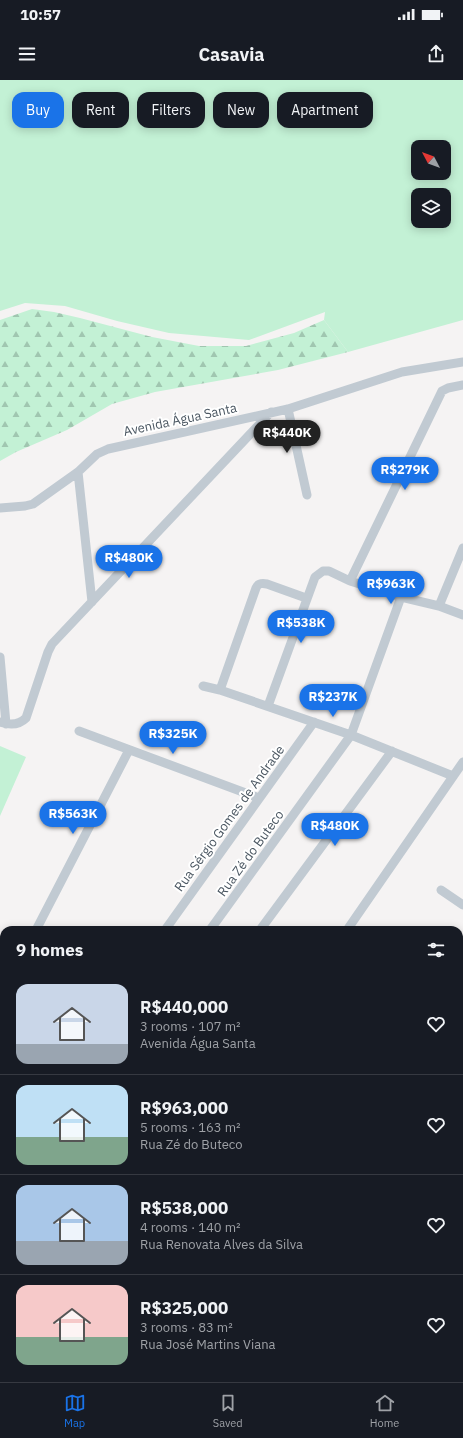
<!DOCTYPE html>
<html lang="en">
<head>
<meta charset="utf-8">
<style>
	:root { --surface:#171b24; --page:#242831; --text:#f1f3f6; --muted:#9ea1a6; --line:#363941; --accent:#1a73e8 }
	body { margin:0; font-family:"IBM Plex Sans",sans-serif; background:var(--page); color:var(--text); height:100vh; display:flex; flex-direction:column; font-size:15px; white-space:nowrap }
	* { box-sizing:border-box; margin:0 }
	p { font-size:13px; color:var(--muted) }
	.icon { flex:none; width:22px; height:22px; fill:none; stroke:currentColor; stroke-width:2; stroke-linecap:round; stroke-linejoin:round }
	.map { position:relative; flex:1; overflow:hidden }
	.panel { position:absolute; left:0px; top:846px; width:463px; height:456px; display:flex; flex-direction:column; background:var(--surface); border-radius:12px 12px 0 0; box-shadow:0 2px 10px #0003 }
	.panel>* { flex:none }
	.guide { position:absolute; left:12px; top:12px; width:439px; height:36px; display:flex; gap:8px }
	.needle { width:26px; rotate:311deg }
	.fabs { position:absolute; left:411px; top:60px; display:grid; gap:8px }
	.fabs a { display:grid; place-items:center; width:40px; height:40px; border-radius:8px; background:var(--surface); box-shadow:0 2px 10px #0003; font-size:20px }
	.price { position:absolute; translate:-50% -34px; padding:0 9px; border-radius:14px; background:var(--accent); color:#fff; font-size:13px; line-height:26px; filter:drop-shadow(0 1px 2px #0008) }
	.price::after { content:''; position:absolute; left:50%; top:24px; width:12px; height:9px; margin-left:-6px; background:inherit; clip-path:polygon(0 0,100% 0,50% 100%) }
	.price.on { background:#222; color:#fff }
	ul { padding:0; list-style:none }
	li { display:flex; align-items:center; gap:12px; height:100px; padding:0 16px }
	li+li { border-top:1px solid var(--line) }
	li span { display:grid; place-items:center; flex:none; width:112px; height:80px; border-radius:12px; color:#555 }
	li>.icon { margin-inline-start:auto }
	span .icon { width:48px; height:48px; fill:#fffc; stroke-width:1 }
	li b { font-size:17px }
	h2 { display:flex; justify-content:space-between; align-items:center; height:48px; padding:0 16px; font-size:17px }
	.chip { padding:0 14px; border-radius:12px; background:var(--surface); box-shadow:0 2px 10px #0003; font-size:14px; line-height:36px }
	.chip.on { background:var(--accent); color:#fff }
	.status { display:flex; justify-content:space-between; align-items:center; height:28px; padding:0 20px; background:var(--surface); direction:ltr }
	.status svg { height:11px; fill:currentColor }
	header { display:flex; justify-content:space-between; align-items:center; height:52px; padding:0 16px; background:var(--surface); font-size:18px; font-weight:800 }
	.tabs { display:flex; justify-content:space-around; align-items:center; height:56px; border-top:1px solid var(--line); background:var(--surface); font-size:11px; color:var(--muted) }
	.tabs a { display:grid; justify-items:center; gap:2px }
	.tabs .on { color:var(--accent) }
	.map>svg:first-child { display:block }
	.grass { fill:#c3f1d5; fill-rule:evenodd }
	.forest { fill:url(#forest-firs) }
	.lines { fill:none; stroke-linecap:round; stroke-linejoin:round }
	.minor { stroke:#c1cad2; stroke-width:9 }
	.labels { text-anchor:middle; stroke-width:4; stroke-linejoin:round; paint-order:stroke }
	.street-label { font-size:13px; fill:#4a5661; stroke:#fff }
</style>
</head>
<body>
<div class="status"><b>10:57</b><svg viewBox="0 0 49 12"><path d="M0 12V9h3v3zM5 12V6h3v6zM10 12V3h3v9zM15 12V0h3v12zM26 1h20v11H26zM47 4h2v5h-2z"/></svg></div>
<header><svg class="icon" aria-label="menu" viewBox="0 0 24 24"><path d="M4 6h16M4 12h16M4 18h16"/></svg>Casavia<svg class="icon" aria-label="share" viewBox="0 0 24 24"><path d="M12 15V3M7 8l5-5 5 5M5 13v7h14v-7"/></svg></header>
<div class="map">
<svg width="463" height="1302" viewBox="0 0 463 1302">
	<defs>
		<pattern id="forest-firs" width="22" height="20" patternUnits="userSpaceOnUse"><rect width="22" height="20" fill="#c3f1d5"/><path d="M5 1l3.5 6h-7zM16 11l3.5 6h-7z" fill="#a0c6b0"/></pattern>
	</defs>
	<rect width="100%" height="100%" fill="#f5f3f3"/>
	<path class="grass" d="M0,0H463V240L348,272L324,240L325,232L249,260L169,253L117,241L65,226L25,223L0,231ZM418,67H444V93H418ZM418,115H444V141H418Z
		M0,666L26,677L0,736Z"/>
	<path class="forest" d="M32,229L54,232L80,238L152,257L199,266H246L294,253L324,240L348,272L278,290L155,312L112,324L67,350L16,372L0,381V240Z"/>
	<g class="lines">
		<path class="minor" d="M288,329L307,415
			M78,392L92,522
			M0,428L25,426L33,424L78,392L97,374L108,369L288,329L402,292L463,282
			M350,501L442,311L448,308L463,305
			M439,526L463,468
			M0,577L6,644
			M203,606L220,610L351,655L453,696
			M220,610L256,508C258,503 262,503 267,504L306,518
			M268,626L315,497L323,491H329L350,501L401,517L439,526L463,535
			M0,642C9,645 19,645 26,638L48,572L52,564L271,332
			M79,651L259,718
			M441,810L463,825
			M36,850L129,670
			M165,850L314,642
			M210,850L351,655L401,517
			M260,850L392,671
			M347,850L463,682
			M0,864L4,863
			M459,931L463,929
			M0,974L4,976
			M459,977L463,978
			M459,1067L463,1057
			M0,1082H4
			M0,1166L4,1167
			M459,1180L463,1181
			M0,1248L4,1247
			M0,1278H4
			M109,1298V1302
			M138,1298L145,1302
			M262,1298L302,1302
			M400,1302L401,1298"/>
	</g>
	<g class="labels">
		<g class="street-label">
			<text transform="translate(180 339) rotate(-12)" y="5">Avenida Água Santa</text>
			<text transform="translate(229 738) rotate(-54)" y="5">Rua Sérgio Gomes de Andrade</text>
			<text transform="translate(250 773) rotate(-54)" y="5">Rua Zé do Buteco</text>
		</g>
	</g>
</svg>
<div class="fabs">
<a><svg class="needle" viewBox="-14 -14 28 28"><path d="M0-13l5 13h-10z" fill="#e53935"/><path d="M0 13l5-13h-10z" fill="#9ea1a6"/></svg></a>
<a><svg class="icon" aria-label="layers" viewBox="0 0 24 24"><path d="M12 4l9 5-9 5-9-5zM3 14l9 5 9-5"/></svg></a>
</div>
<b class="price on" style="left:287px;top:374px">R$440K</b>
<b class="price" style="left:405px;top:411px">R$279K</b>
<b class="price" style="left:129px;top:499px">R$480K</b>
<b class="price" style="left:391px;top:525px">R$963K</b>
<b class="price" style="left:301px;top:564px">R$538K</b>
<b class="price" style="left:333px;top:638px">R$237K</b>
<b class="price" style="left:173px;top:675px">R$325K</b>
<b class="price" style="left:73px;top:755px">R$563K</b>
<b class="price" style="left:335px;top:767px">R$480K</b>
<div class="guide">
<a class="chip on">Buy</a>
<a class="chip">Rent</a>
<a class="chip">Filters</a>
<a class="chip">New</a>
<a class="chip">Apartment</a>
</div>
<section class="panel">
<h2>9 homes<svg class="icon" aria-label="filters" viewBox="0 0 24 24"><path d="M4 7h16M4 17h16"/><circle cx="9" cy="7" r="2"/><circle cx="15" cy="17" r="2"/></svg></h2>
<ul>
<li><span style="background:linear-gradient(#c9d6e8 75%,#9aa5b1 0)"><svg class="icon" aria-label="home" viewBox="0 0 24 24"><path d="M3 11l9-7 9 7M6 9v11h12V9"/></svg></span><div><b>R$440,000</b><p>3 rooms · 107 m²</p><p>Avenida Água Santa</p></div><svg class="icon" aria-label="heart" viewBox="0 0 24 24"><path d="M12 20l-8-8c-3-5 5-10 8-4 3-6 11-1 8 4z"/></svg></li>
<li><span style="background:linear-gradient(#bfe0f5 65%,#7fa58c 0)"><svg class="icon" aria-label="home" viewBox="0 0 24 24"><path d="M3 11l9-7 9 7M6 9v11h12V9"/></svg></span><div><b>R$963,000</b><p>5 rooms · 163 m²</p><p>Rua Zé do Buteco</p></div><svg class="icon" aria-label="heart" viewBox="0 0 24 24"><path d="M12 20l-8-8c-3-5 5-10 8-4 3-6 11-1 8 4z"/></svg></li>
<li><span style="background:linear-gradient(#a9c7e8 70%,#9aa5b1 0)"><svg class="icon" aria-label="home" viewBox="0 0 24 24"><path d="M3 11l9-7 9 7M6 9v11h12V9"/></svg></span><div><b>R$538,000</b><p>4 rooms · 140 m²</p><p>Rua Renovata Alves da Silva</p></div><svg class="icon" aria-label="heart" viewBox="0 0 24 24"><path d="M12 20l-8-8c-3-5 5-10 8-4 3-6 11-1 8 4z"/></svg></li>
<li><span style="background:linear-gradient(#f6c9c9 65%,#7fa58c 0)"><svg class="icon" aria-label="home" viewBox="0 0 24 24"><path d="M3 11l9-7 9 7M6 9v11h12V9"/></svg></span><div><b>R$325,000</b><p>3 rooms · 83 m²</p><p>Rua José Martins Viana</p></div><svg class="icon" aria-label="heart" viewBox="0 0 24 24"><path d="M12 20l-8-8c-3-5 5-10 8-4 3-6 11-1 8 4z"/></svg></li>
</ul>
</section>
</div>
<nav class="tabs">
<a class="on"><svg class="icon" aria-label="map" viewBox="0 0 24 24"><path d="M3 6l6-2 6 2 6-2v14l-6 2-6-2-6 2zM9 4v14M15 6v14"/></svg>Map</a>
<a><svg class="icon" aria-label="saved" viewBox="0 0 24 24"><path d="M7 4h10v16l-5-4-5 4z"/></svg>Saved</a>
<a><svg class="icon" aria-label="home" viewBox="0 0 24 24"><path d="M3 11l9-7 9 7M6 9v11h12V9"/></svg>Home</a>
</nav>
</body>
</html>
